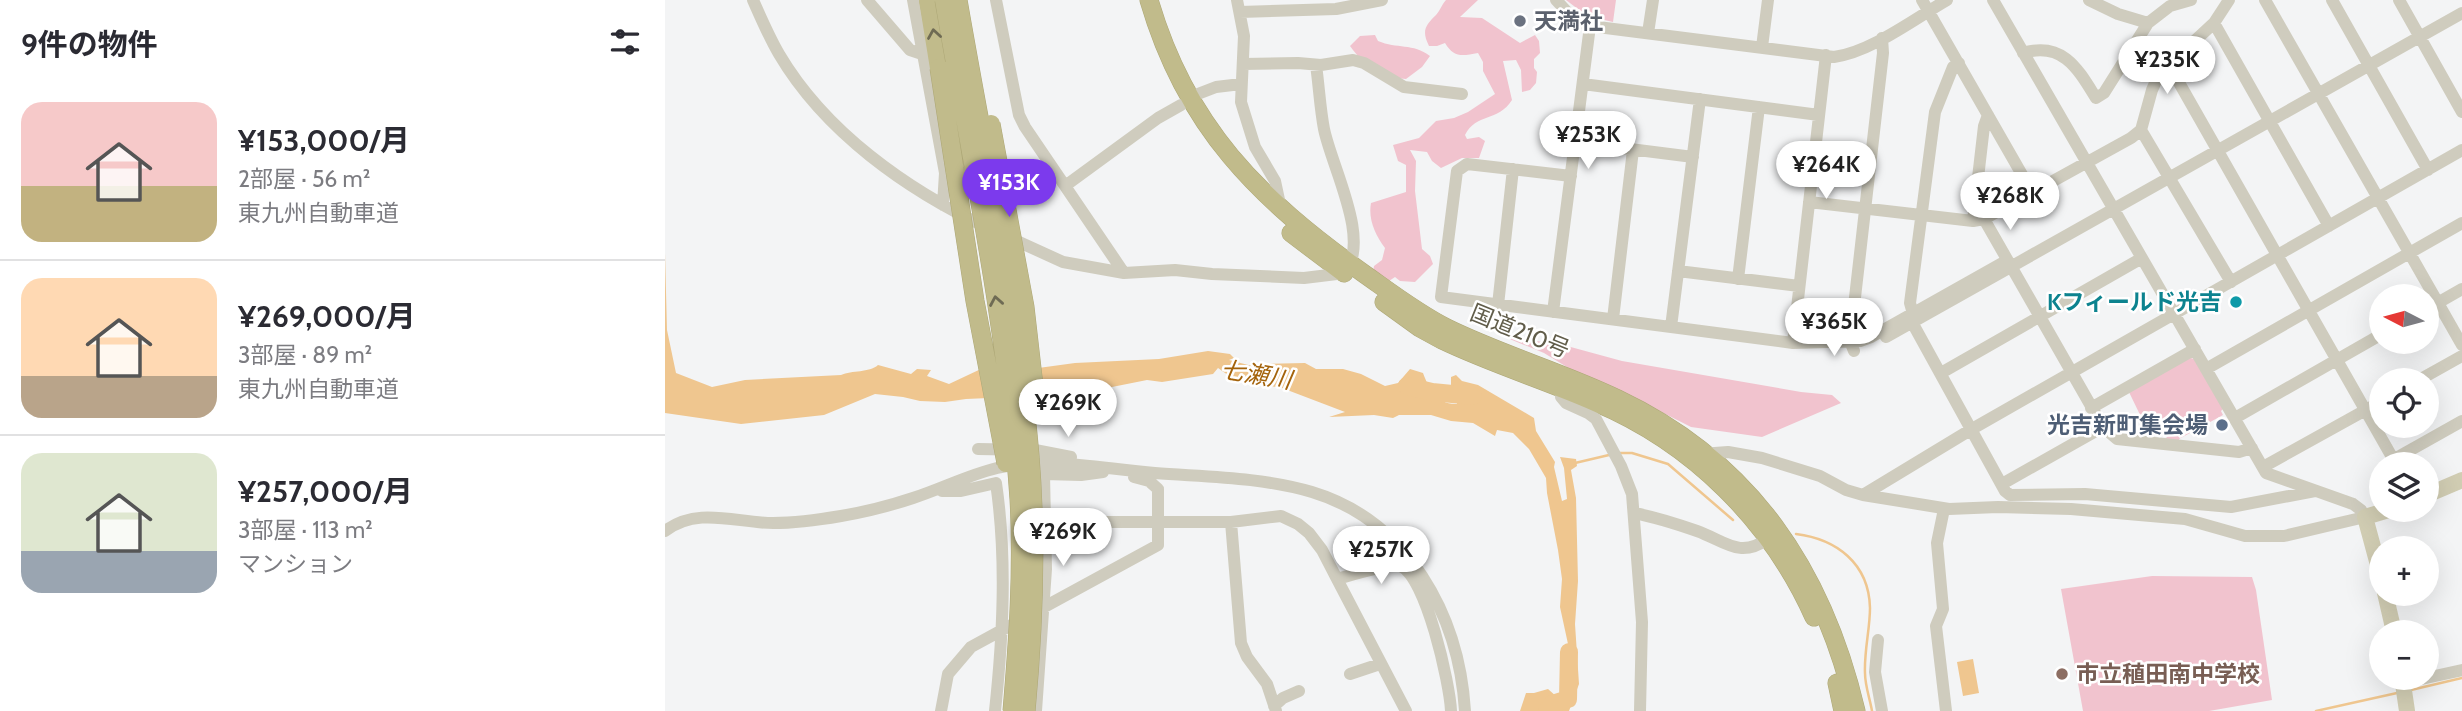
<!DOCTYPE html>
<html lang="ja">
<head>
<meta charset="utf-8">
<style>
	:root { --surface:#fff; --page:#f2f2f3; --text:#2b2b33; --muted:#7c7c81; --line:#e1e1e2; --accent:#7c3aed }
	body { margin:0; font-family:Cabin,"Noto Sans JP",sans-serif; background:var(--page); color:var(--text); height:100vh; display:flex; flex-direction:column; font-size:26px; white-space:nowrap }
	* { box-sizing:border-box; margin:0 }
	p { font-size:23px; color:var(--muted) }
	.icon { flex:none; width:38px; height:38px; fill:none; stroke:currentColor; stroke-width:2; stroke-linecap:round; stroke-linejoin:round }
	.map { position:relative; flex:1; overflow:hidden }
	.side { display:flex; flex-direction:column; background:var(--surface); width:665px }
	.side>* { flex:none }
	.needle { width:46px; rotate:276deg }
	.fabs { position:absolute; left:1704px; top:284px; display:grid; gap:14px }
	.fabs a { display:grid; place-items:center; width:70px; height:70px; border-radius:50%; background:var(--surface); box-shadow:0 7px 28px #0002; font-size:35px }
	.price { position:absolute; translate:-50% -60px; padding:0 16px; border-radius:24px; background:#fff; color:#222; font-size:23px; line-height:46px; filter:drop-shadow(0 2px 4px #0008) }
	.price::after { content:''; position:absolute; left:50%; top:42px; width:21px; height:16px; margin-left:-10px; background:inherit; clip-path:polygon(0 0,100% 0,50% 100%) }
	.price.selected { background:var(--accent); color:#fff }
	ul { padding:0; list-style:none }
	li { display:flex; align-items:center; gap:21px; height:175px; padding:0 21px }
	li+li { border-top:2px solid var(--line) }
	li span { display:grid; place-items:center; flex:none; width:196px; height:140px; border-radius:21px; color:#555 }
	li>.icon { margin-inline-start:auto }
	span .icon { width:84px; height:84px; fill:#fffc; stroke-width:1 }
	li b { font-size:30px }
	h2 { display:flex; justify-content:space-between; align-items:center; height:84px; padding:0 21px; font-size:30px }
	main { display:flex; flex:1; min-height:0 }
	.map>svg:first-child { display:block }
	.green { fill:#f1c3ce }
	.water { fill:#efc68f }
	.lines { fill:none; stroke-linecap:round; stroke-linejoin:round }
	.stream { stroke:#efc68f; stroke-width:2.5 }
	.river { stroke:#efc68f; stroke-width:18 }
	.highway-casing { stroke:#ada776; stroke-width:19 }
	.minor { stroke:#cfccbe; stroke-width:12 }
	.major { stroke:#d1cdb3; stroke-width:16 }
	.highway { stroke:#c1bb8b; stroke-width:18 }
	.highway-bridge-casing { stroke:#ada776; stroke-width:19; stroke-linecap:butt }
	.highway-bridge { stroke:#c1bb8b; stroke-width:18 }
	.oneway { stroke:#6f6b54 }
	.worship-dot { fill:#6b7280; stroke:#fff; stroke-width:2.5 }
	.culture-dot { fill:#0f9aa8; stroke:#fff; stroke-width:2.5 }
	.service-dot { fill:#5c6f8a; stroke:#fff; stroke-width:2.5 }
	.education-dot { fill:#8d6e63; stroke:#fff; stroke-width:2.5 }
	.labels { text-anchor:middle; stroke-width:5; stroke-linejoin:round; paint-order:stroke }
	.worship-label { font-size:23px; font-weight:bold; fill:#5b616d; stroke:#fff; text-anchor:start }
	.culture-label { font-size:23px; font-weight:bold; fill:#0d838f; stroke:#fff; text-anchor:end }
	.street-label { font-size:23px; fill:#615d4a; stroke:#fff }
	.service-label { font-size:23px; font-weight:bold; fill:#4e5e75; stroke:#fff; text-anchor:end }
	.education-label { font-size:23px; font-weight:bold; fill:#785e54; stroke:#fff; text-anchor:start }
	.water-label { font-size:24px; font-style:italic; fill:#a4630b; stroke:#fff }
</style>
</head>
<body>
<main>
<section class="side">
<h2>9件の物件<svg class="icon" aria-label="filters" viewBox="0 0 24 24"><path d="M4 7h16M4 17h16"/><circle cx="9" cy="7" r="2"/><circle cx="15" cy="17" r="2"/></svg></h2>
<ul>
<li><span style="background:linear-gradient(#f6c9c9 60%,#c2b280 0)"><svg class="icon" aria-label="home" viewBox="0 0 24 24"><path d="M3 11l9-7 9 7M6 9v11h12V9"/></svg></span><div><b>¥153,000/月</b><p>2部屋 · 56 m²</p><p>東九州自動車道</p></div></li>
<li><span style="background:linear-gradient(#ffd9b3 70%,#b9a48a 0)"><svg class="icon" aria-label="home" viewBox="0 0 24 24"><path d="M3 11l9-7 9 7M6 9v11h12V9"/></svg></span><div><b>¥269,000/月</b><p>3部屋 · 89 m²</p><p>東九州自動車道</p></div></li>
<li><span style="background:linear-gradient(#dfe7d0 70%,#9aa5b1 0)"><svg class="icon" aria-label="home" viewBox="0 0 24 24"><path d="M3 11l9-7 9 7M6 9v11h12V9"/></svg></span><div><b>¥257,000/月</b><p>3部屋 · 113 m²</p><p>マンション</p></div></li>
</ul>
</section>
<div class="map">
<svg width="1797" height="711" viewBox="0 0 1797 711">
	<rect width="100%" height="100%" fill="#f3f4f5"/>
	<path class="green" d="M781,0H813L795,17L817,18L855,43L870,35L874,41L875,53L869,59V68L872,72L871,83L865,90L857,92L856,70L851,60L838,61L847,100C833,122 811,113 800,135L802,139L814,137L820,141L814,158H797L776,168L767,161L762,152L745,150L751,161L750,191L757,249L765,256L768,264L750,282L735,281L730,277L724,281L708,272L709,266L717,260L720,248C710,235 703,219 706,203L741,192V165L733,161L728,145L754,138L771,121L789,118L803,112L830,94L818,71V62L813,53C797,56 789,58 780,43L772,46H764C756,30 761,25 771,15C775,11 777,4 781,0Z
		M901,0H951L948,22L922,16Z
		M710,35L713,41C732,49 748,43 765,56L757,67L741,79C714,76 701,68 685,46L695,36Z
		M835,335L902,346L957,361L1136,392L1167,395L1176,403L1097,437L1026,427L945,386L910,372L879,353Z
		M1523,357L1529,359L1558,409L1556,411L1558,415L1514,439V442L1498,441L1504,435L1496,422L1478,421L1463,390Z
		M1487,576L1587,577L1591,590L1607,700L1544,711H1418L1396,589Z"/>
	<path class="water" d="M0,253L2,330L11,373L47,387L80,380L176,375C187,370 204,373 213,365L246,374L252,369L266,370L262,376L284,384L318,368L366,369L410,363L494,359L543,351L565,354L569,358L564,360L591,367L593,364L640,363L651,369H678L696,374L720,386L733,383L745,369L758,373C764,389 772,405 792,404V399L786,396V377L791,375L797,381L813,385L869,418L871,431L890,462L889,467L897,501L902,499L899,468L895,457L911,459L912,466L906,470L911,498L913,581L910,624L914,684L904,711H855L861,693H869L883,689L892,697L900,694L904,680L903,644L895,607L897,579L893,550L882,493L881,478L864,449L848,433L832,430L830,436L808,423L786,421L766,415H734L728,418L709,415L664,417L680,412L617,388L570,380L553,368L548,374L497,382L482,380L442,388L408,399L390,401L383,405L374,403L368,396L301,399L280,402L255,401L238,397L210,394L159,415L76,424L0,413Z
		M1308,659L1314,693L1298,696L1292,662Z"/>
	<g class="lines">
		<path class="stream" d="M954,453H967L1003,464L1068,520
			M910,463L944,455
			M1131,534C1171,539 1204,563 1205,608C1205,629 1199,651 1200,673C1200,686 1205,699 1207,711
			M1746,690L1797,678
			M1651,711L1732,693"/>
		<path class="river" d="M742,386L767,392L808,396
			M882,711L887,704L903,699L904,652"/>
		<defs>
			<path id="highway" d="M263,0L274,68
				M484,0C521,127 593,198 698,273C725,292 752,313 782,328C837,355 897,372 953,399C1086,462 1158,571 1191,711
				M626,233L679,273
				M719,302L755,328L777,340C827,364 880,380 930,402C1028,443 1106,521 1149,617
				M1172,683L1178,711"/>
		</defs>
		<use href="#highway" class="highway-casing"/>
		<path class="minor" d="M88,0C96,18 104,37 114,54C160,132 242,190 323,228
			M202,0L245,50L257,54
			M248,0L280,173L278,205
			M331,0L354,115L360,127L459,273
			M572,0L579,36L576,102L590,147L610,181L616,209
			M891,0L905,15L925,26L1169,57C1206,52 1249,19 1282,0
			M1257,0L1367,192
			M1424,0L1453,14L1483,23
			M1600,0L1797,345
			M1667,0L1763,170
			M1734,0L1797,112
			M575,12L671,9L717,0
			M1549,23L1664,226
			M983,33L988,0
			M1097,47L1103,0
			M1358,53C1398,41 1413,69 1431,98L1439,93L1483,23L1505,6L1526,0
			M578,64L633,63L656,65L688,60L699,63L739,87L797,94
			M1504,65L1727,457H1733L1797,421
			M918,84L1154,115
			M525,97L551,87L576,84
			M1476,130L1566,282
			M910,142L1028,157
			M906,176L802,164L792,171L776,297L1128,343L1195,341L1206,337L1341,261
			M400,186L493,118L516,105
			M1144,202L1308,221L1319,219L1466,138L1476,130L1487,90L1494,74L1549,23L1564,0
			M1319,219L1438,427L1452,439L1574,452L1587,448
			M1308,221L1319,126L1323,115
			M343,237L398,262L459,273L510,270L547,274L639,278L680,273C706,239 667,168 659,129C655,108 654,86 651,65
			M1013,271L1134,286
			M1073,279L1094,107
			M833,305L848,169
			M1762,309L1797,289
			M888,312L925,26
			M1248,314L1245,303L1270,112L1288,67L1294,63
			M948,319L968,150
			M1248,324L1340,491L1345,495L1420,494L1566,507L1650,491
			M1006,327L1035,99
			M1221,337L1797,13
			M1128,343L1161,55
			M1189,351L1185,341L1218,53L1217,38
			M1541,369L1797,223
			M1276,373L1477,258
			M1754,380L1797,356
			M897,389L896,397L901,403L923,413L931,419L956,466L967,494L977,622L975,711
			M1426,408L1530,349
			M1570,418L1717,334
			M313,449L370,450L406,457
			M1036,454L1063,452L1097,458L1155,476L1181,490L1198,495L1307,429L1797,150
			M1598,467L1717,401
			M1337,484L1438,427
			M277,491H296L331,483C342,558 338,636 330,711
			M1198,495L1284,509L1333,507L1406,509L1520,519L1580,536H1619L1700,517L1696,510L1688,504L1601,473L1328,0
			M1279,509L1272,543L1278,609L1271,626L1281,711
			M969,513C990,517 1012,524 1032,531C1060,541 1074,559 1103,539
			M566,522L576,643L582,657L602,684L611,711
			M382,530L435,522H566L616,516L633,524L644,533L657,550L672,579
			M0,531C33,506 71,523 108,523C131,523 153,520 176,516C200,512 224,506 248,498C276,489 303,475 332,468C385,456 437,469 490,473C542,477 596,477 647,492C743,521 794,615 800,711
			M1213,640L1210,672L1217,711
			M685,674L712,665
			M1738,683L1797,670
			M609,706L618,698L634,691
			M276,711L283,674L306,647L493,545V489L484,481L469,477
			M371,711L381,569L379,474L416,475L438,472
			M741,711L672,579C683,576 727,563 735,566C761,575 785,685 786,711"/>
		<path class="major" d="M1762,495L1797,480
			M1717,580L1700,517L1727,509
			M1720,593L1729,632
			M1737,677L1742,711"/>
		<use href="#highway" class="highway"/>
		<defs>
			<path id="highway-bridge" d="M279,0C307,165 343,331 354,499C358,570 353,640 347,711
				M293,0C319,151 352,303 365,456C372,542 369,626 361,711
				M274,68L310,301L341,463
				M326,124L360,307L369,386"/>
		</defs>
		<use href="#highway-bridge" class="highway-bridge-casing"/>
		<use href="#highway-bridge" class="highway-bridge"/>
	</g>
	<defs><path id="oneway-chevron" d="M-2-3.5L2.5 0L-2 3.5" fill="none" stroke-width="1.6" stroke-linecap="round" stroke-linejoin="round" transform="scale(1.75)"/></defs>
	<g class="oneway">
		<use href="#oneway-chevron" transform="translate(269 34) rotate(-99)"/>
		<use href="#oneway-chevron" transform="translate(331 301) rotate(-100)"/>
	</g>
	<circle class="worship-dot" cx="855" cy="21" r="7"/>
	<circle class="culture-dot" cx="1571" cy="302" r="7"/>
	<circle class="service-dot" cx="1557" cy="425" r="7"/>
	<circle class="education-dot" cx="1397" cy="674" r="7"/>
	<g class="labels">
		<g class="worship-label">
			<text x="869" y="29">天満社</text>
		</g>
		<g class="culture-label">
			<text x="1557" y="310">Kフィールド光吉</text>
		</g>
		<g class="street-label">
			<text transform="translate(855 331) rotate(22)" y="8">国道210号</text>
		</g>
		<g class="service-label">
			<text x="1543" y="433">光吉新町集会場</text>
		</g>
		<g class="education-label">
			<text x="1411" y="682">市立稙田南中学校</text>
		</g>
		<g class="water-label">
			<text transform="translate(591 375) rotate(9)" y="8">七瀬川</text>
		</g>
	</g>
</svg>
<div class="fabs">
<a><svg class="needle" viewBox="-14 -14 28 28"><path d="M0-13l5 13h-10z" fill="#e53935"/><path d="M0 13l5-13h-10z" fill="#7c7c81"/></svg></a>
<a><svg class="icon" aria-label="locate" viewBox="0 0 24 24"><circle cx="12" cy="12" r="6"/><path d="M12 2v4M12 18v4M2 12h4M18 12h4"/></svg></a>
<a><svg class="icon" aria-label="layers" viewBox="0 0 24 24"><path d="M12 4l9 5-9 5-9-5zM3 14l9 5 9-5"/></svg></a>
<a>+</a>
<a>−</a>
</div>
<b class="price" style="left:1502px;top:96px">¥235K</b>
<b class="price" style="left:923px;top:171px">¥253K</b>
<b class="price" style="left:1161px;top:201px">¥264K</b>
<b class="price selected" style="left:344px;top:219px">¥153K</b>
<b class="price" style="left:1345px;top:232px">¥268K</b>
<b class="price" style="left:1169px;top:358px">¥365K</b>
<b class="price" style="left:403px;top:439px">¥269K</b>
<b class="price" style="left:398px;top:568px">¥269K</b>
<b class="price" style="left:716px;top:586px">¥257K</b>
</div>
</main>
</body>
</html>
